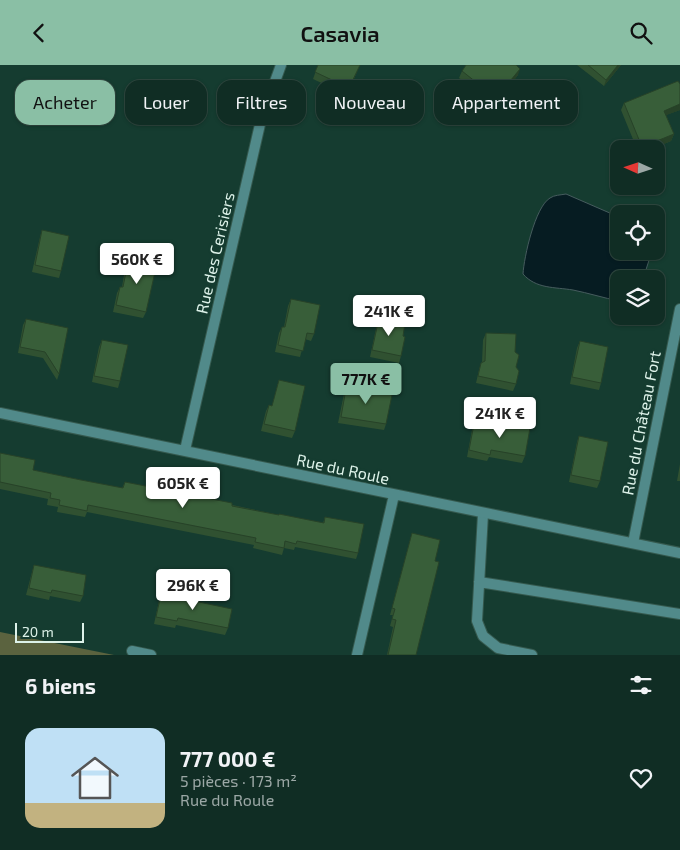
<!DOCTYPE html>
<html lang="fr">
<head>
<meta charset="utf-8">
<style>
	:root { --surface:#102d24; --page:#1e3931; --text:#f1f3f6; --muted:#9ca8a6; --line:#304941; --accent:#8abfa5 }
	body { margin:0; font-family:"Exo 2",sans-serif; background:var(--page); color:var(--text); height:100vh; display:flex; flex-direction:column; font-size:19px; white-space:nowrap }
	* { box-sizing:border-box; margin:0 }
	p { font-size:16px; color:var(--muted) }
	.icon { flex:none; width:28px; height:28px; fill:none; stroke:currentColor; stroke-width:2; stroke-linecap:round; stroke-linejoin:round }
	.map { position:relative; height:590px; overflow:hidden }
	.panel { display:flex; flex-direction:column; background:var(--surface); flex:1 }
	.panel>* { flex:none }
	.top-card { position:absolute; left:15px; top:15px; width:650px; height:45px; display:flex; gap:10px }
	.needle { width:32px; rotate:273deg }
	.fabs { position:absolute; left:610px; top:75px; display:grid; gap:10px }
	.fabs a { display:grid; place-items:center; width:55px; height:55px; border-radius:10px; background:var(--surface); box-shadow:0 1px 4px #0004,0 0 0 1px var(--line); font-size:25px }
	.scale { position:absolute; left:15px; bottom:12px; width:69px; box-sizing:border-box; padding-left:5px; border:2px solid #ddf2e9; border-top:0; font-size:14px; line-height:18px; white-space:nowrap; color:#ddf2e9; -webkit-text-stroke:4px #153c30; paint-order:stroke }
	.price { position:absolute; translate:-50% -42px; padding:0 11px; border-radius:5px; background:#fff; color:#222; font-size:16px; line-height:32px; filter:drop-shadow(0 1px 2px #0008) }
	.price::after { content:''; position:absolute; left:50%; top:30px; width:15px; height:11px; margin-left:-8px; background:inherit; clip-path:polygon(0 0,100% 0,50% 100%) }
	.price.selected { background:var(--accent); color:#111 }
	ul { padding:0; list-style:none }
	li { display:flex; align-items:center; gap:15px; height:125px; padding:0 25px }
	li span { display:grid; place-items:center; flex:none; width:140px; height:100px; border-radius:15px; color:#555 }
	li>.icon { margin-inline-start:auto }
	span .icon { width:60px; height:60px; fill:#fffc; stroke-width:1 }
	li b { font-size:21px }
	h2 { display:flex; justify-content:space-between; align-items:center; height:60px; padding:0 25px; font-size:21px }
	.tag { padding:0 18px; border-radius:15px; background:var(--surface); box-shadow:0 1px 4px #0004,0 0 0 1px var(--line); font-size:18px; line-height:45px }
	.tag.selected { background:var(--accent); color:#111 }
	header { display:flex; justify-content:space-between; align-items:center; height:65px; padding:0 25px; background:var(--accent); color:#111; font-size:22px; font-weight:600 }
	.map>svg:first-child { display:block }
	.green { fill:#5b633f }
	.water { fill:#061c22; stroke:#465c5e }
	.lines { fill:none; stroke-linecap:round; stroke-linejoin:round }
	.service-casing { stroke:#35594e; stroke-width:12 }
	.minor-casing { stroke:#35594e; stroke-width:12 }
	.service { stroke:#518a8a; stroke-width:10 }
	.minor { stroke:#518a8a; stroke-width:10 }
	.wall { fill:#305131 }
	.shaded-wall { fill:#274228 }
	.building { fill:#385e39; stroke:#274228 }
	.labels { text-anchor:middle; stroke-width:5; stroke-linejoin:round; paint-order:stroke }
	.street-label { font-size:16px; fill:#ddf2e9; stroke:#153c30 }
</style>
</head>
<body>
<header><svg class="icon" aria-label="back" viewBox="0 0 24 24"><path d="M15 5l-7 7 7 7"/></svg>Casavia<svg class="icon" aria-label="search" viewBox="0 0 24 24"><circle cx="10" cy="10" r="6"/><path d="M15 15l6 6"/></svg></header>
<div class="map">
<svg width="680" height="590" viewBox="0 0 680 590">
	<rect width="100%" height="100%" fill="#153c30"/>
	<path class="green" d="M0,567L114,590H0Z"/>
	<path class="water" d="M566,129L619,152V186H652L643,214H619V236C604,233 588,228 573,225C555,222 536,224 523,209C524,192 535,142 550,133C554,130 561,130 566,129Z"/>
	<g class="lines">
		<defs>
			<path id="service" d="M483,449L477,556L483,571L498,583L532,590
				M479,517L680,549"/>
			<path id="minor" d="M0,348L680,488
				M185,385L261,55L281,0
				M633,478L680,244
				M132,586L151,590
				M357,590L394,430"/>
		</defs>
		<use href="#service" class="service-casing"/>
		<use href="#minor" class="minor-casing"/>
		<use href="#service" class="service"/>
		<use href="#minor" class="minor"/>
	</g>
	<path class="wall" d="M318,0H360L347,30L313,14Z
		M577,0H621L604,21Z
		M462,6L518,10L494,40L459,13Z
		M680,19V45L666,50L674,69L671,76L652,84H637L621,45L624,38Z
		M42,165L61,206L59,213L32,207L40,172Z
		M129,192L146,247L143,253L113,247L117,228L120,222H122L126,198Z
		M291,234L314,269L311,276L305,274L300,292L275,287L279,268L282,262H284L288,241Z
		M379,253L403,271L401,291L399,298L370,292L377,259Z
		M26,254L59,309L57,315L43,293L18,288L23,260Z
		M486,268L516,302V319L513,326L476,318L479,305L481,298L482,297L483,275Z
		M102,275L120,316L118,323L92,317L99,282Z
		M580,276L601,318L599,325L570,319L577,283Z
		M279,315L295,366L292,373L261,366L266,346L269,340L272,341Z
		M347,318L365,324L386,359L384,365L338,358L345,324Z
		M496,356L525,391L522,398L489,392L487,396L467,392L472,365L474,359L494,363Z
		M579,371L600,416L597,423L569,417L577,377Z
		M0,388L33,405L81,415L122,423L125,417L279,450L323,458L325,452L358,488L356,494L295,482L294,485L284,483L282,490L253,483L254,480L87,447L85,452L57,447L58,442L47,440L48,434L0,424Z
		M680,399V416H677Z
		M412,468L435,496L416,590H387L393,562L390,561L393,550H390Z
		M34,500L83,531L80,537L50,531L49,535L26,530L32,507Z
		M161,529L228,563L225,570L176,560L175,563L154,559L159,536Z"/>
	<path class="shaded-wall" d="M618,0H621L604,21L606,15Z
		M520,4L518,10L494,40L496,33Z
		M680,39V45L661,52L664,46Z
		M674,69L671,76L652,84H641L642,82Z"/>
	<path class="building" d="M318,0H360L349,23L315,7Z
		M466,0H516L520,4L496,33L462,6Z
		M588,0H618L606,15Z
		M678,16L680,19V39L664,46L674,69L642,82L624,38Z
		M42,165L69,171L61,206L35,200Z
		M129,192L157,198L146,247L116,240L120,222H123Z
		M291,234L320,240L314,269L307,268L303,286L278,280L282,262H285Z
		M379,253L405,258L403,271L405,272L401,291L372,285Z
		M26,254L68,263L59,309L45,287L20,282Z
		M486,268L516,269L515,287L519,290L516,302L519,306L516,319L478,311L481,298L485,296Z
		M102,275L128,280L120,316L94,311Z
		M580,276L608,282L601,318L572,312Z
		M279,315L305,321L295,366L264,359L269,340L272,341Z
		M347,318L365,322V324L392,330L386,359L341,352Z
		M496,356L530,363L525,391L491,385L490,390L469,385L474,359L495,363Z
		M579,371L608,377L600,416L571,410Z
		M0,388L35,395L33,405L81,415L123,423L125,417L232,438V441L279,450V449L324,458L325,452L364,459L358,488L297,476L296,479L285,476L284,483L255,477L256,473L88,440L87,446L59,440L60,435L50,433L51,428L0,417Z
		M412,468L440,475L435,496L439,497L416,590H388L396,555L392,554L395,544L392,543Z
		M34,500L86,510L83,531L52,525L51,528L29,523Z
		M161,529L232,544L228,563L178,553L177,556L156,552Z"/>
	<g class="labels">
		<g class="street-label">
			<text transform="translate(215 188) rotate(-77)" y="6">Rue des Cerisiers</text>
			<text transform="translate(641 358) rotate(-79)" y="6">Rue du Château Fort</text>
			<text transform="translate(343 404) rotate(12)" y="6">Rue du Roule</text>
		</g>
	</g>
</svg>
<div class="fabs">
<a><svg class="needle" viewBox="-14 -14 28 28"><path d="M0-13l5 13h-10z" fill="#e53935"/><path d="M0 13l5-13h-10z" fill="#9ca8a6"/></svg></a>
<a><svg class="icon" aria-label="locate" viewBox="0 0 24 24"><circle cx="12" cy="12" r="6"/><path d="M12 2v4M12 18v4M2 12h4M18 12h4"/></svg></a>
<a><svg class="icon" aria-label="layers" viewBox="0 0 24 24"><path d="M12 4l9 5-9 5-9-5zM3 14l9 5 9-5"/></svg></a>
</div>
<div class="scale">20 m</div>
<b class="price" style="left:137px;top:220px">560K €</b>
<b class="price" style="left:389px;top:272px">241K €</b>
<b class="price selected" style="left:366px;top:340px">777K €</b>
<b class="price" style="left:500px;top:374px">241K €</b>
<b class="price" style="left:183px;top:444px">605K €</b>
<b class="price" style="left:193px;top:546px">296K €</b>
<div class="top-card">
<a class="tag selected">Acheter</a>
<a class="tag">Louer</a>
<a class="tag">Filtres</a>
<a class="tag">Nouveau</a>
<a class="tag">Appartement</a>
</div>
</div>
<section class="panel">
<h2>6 biens<svg class="icon" aria-label="filters" viewBox="0 0 24 24"><path d="M4 7h16M4 17h16"/><circle cx="9" cy="7" r="2"/><circle cx="15" cy="17" r="2"/></svg></h2>
<ul>
<li><span style="background:linear-gradient(#bfe0f5 75%,#c2b280 0)"><svg class="icon" aria-label="home" viewBox="0 0 24 24"><path d="M3 11l9-7 9 7M6 9v11h12V9"/></svg></span><div><b>777 000 €</b><p>5 pièces · 173 m²</p><p>Rue du Roule</p></div><svg class="icon" aria-label="heart" viewBox="0 0 24 24"><path d="M12 20l-8-8c-3-5 5-10 8-4 3-6 11-1 8 4z"/></svg></li>
</ul>
</section>
</body>
</html>
